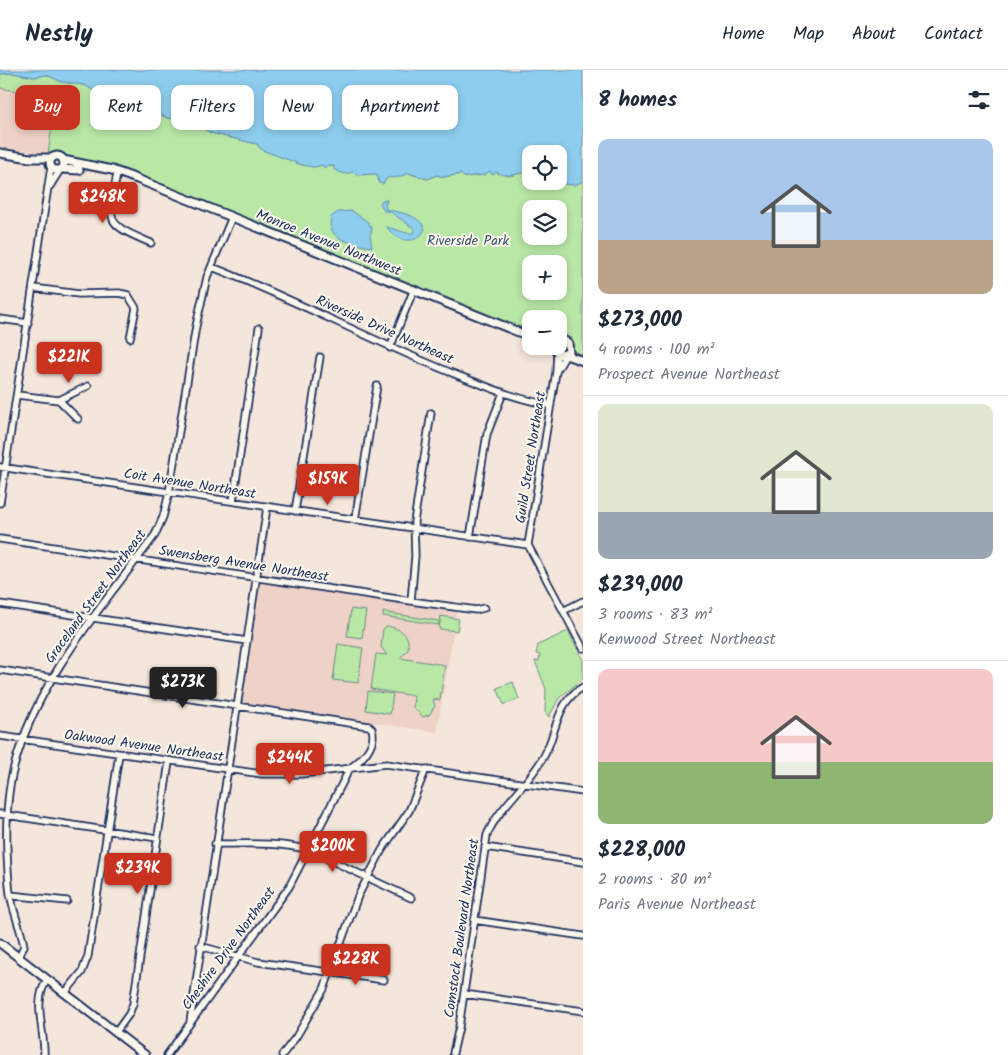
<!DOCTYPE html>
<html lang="en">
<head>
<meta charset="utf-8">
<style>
	:root { --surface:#fff; --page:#f2f2f3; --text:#1f2937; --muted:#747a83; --line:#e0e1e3; --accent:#c8321e }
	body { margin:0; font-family:Kalam,sans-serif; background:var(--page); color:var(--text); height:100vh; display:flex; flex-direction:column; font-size:19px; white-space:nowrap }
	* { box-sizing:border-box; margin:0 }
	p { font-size:16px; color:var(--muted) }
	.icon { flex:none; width:28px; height:28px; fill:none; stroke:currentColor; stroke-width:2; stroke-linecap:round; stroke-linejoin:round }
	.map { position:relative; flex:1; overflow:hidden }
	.panel { display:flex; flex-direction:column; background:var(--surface); width:425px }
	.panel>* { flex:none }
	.guide { position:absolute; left:15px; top:15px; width:475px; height:45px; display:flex; gap:10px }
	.tools { position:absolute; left:522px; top:75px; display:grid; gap:10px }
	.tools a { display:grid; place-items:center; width:45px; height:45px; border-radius:10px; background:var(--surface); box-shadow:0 2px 8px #0003; font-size:25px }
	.price { position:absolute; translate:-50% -42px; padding:0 11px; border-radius:5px; background:var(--accent); color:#fff; font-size:16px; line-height:32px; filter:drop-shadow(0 1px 2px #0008) }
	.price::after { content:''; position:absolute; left:50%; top:30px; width:15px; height:11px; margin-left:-8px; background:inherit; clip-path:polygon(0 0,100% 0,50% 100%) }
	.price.on { background:#222; color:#fff }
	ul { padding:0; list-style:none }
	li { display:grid; align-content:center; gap:10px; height:265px; padding:0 15px }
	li+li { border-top:1px solid var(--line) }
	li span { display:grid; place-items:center; height:155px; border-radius:10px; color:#555 }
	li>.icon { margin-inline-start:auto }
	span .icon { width:90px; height:90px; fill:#fffc; stroke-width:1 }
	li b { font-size:21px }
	h2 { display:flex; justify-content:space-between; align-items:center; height:60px; padding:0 15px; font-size:21px }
	.tag { padding:0 18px; border-radius:10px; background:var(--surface); box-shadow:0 2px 8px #0003; font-size:18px; line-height:45px }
	.tag.on { background:var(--accent); color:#fff }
	header { display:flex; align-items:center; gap:30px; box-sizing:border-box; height:70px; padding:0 25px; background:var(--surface); border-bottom:1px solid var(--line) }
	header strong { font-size:24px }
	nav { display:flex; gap:28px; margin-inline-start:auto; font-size:18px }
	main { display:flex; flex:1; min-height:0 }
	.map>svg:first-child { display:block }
	.built { fill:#eed2c8 }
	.green { fill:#b9e7a6; stroke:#6a8b82; fill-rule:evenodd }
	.water { fill:#8ecdee; stroke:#608eb4 }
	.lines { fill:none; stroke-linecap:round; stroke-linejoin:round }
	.minor-casing { stroke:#1b2f5e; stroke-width:9 }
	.major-casing { stroke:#1b2f5e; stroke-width:11 }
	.minor { stroke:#fbf7ec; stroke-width:5.5 }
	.major { stroke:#fbf7ec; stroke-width:7 }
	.labels { text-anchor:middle; stroke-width:4; stroke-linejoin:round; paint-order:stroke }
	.park-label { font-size:14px; fill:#3b546c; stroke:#fbf7ec }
	.street-label { font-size:14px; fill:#1b2f5e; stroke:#fbf7ec }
</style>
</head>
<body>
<header>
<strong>Nestly</strong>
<nav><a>Home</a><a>Map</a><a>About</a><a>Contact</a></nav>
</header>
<main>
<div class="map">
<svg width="583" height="985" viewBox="0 0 583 985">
	<rect width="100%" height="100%" fill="#f5e6dc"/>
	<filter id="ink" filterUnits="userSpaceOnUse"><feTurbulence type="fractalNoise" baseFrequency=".02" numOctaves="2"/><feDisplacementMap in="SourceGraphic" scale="10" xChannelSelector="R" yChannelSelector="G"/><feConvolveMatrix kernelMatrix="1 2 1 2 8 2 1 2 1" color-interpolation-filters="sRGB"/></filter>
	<g filter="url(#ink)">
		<path class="built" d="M0,18L56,28L48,84L0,77Z
			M259,512L457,541L437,662L241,633Z"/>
		<path class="green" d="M13,3L34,7L47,5L62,12L84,15L129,29L167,48L186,50L211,63L257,74L262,80L313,97L324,95V97L328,95L353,102L356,105C363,104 369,104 376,104C389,105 395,110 408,103L427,109L437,105L444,107L462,104L464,107L483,105L490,101L510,106L531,100V111H559V102L583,111V285L559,275V249H531V264L136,106L60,85H50L48,84L56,28L0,18V4ZM531,139H559V166H531ZM531,194H559V221H531Z
			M351,539L366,541L362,568L347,566Z
			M383,542L439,551V555L383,546Z
			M441,546L459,549L457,561L439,559Z
			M387,556C402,559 410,564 408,580L400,588L445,595L440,630L433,629L435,636L429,645L423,647L413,637L414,626L371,619L376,584L387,585L381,577L383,559Z
			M568,561L583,590V609L559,628L549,647L545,642L546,619L535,591H539L540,585L536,584L538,575Z
			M338,574L363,578L358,613L333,610Z
			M513,612L519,629L504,635L497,618Z
			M368,621L393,624L390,644L366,640Z"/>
		<path class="water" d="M0,0H583V111L575,115L564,114L562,104L559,102V84H531V100C520,104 506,108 496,102L492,105L490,101L484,105L464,107L461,104L444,107L437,105L428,109L408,103L400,107L387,108L383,114L379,113L377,104L356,105L353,102L345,104L334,100V96L328,95L324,98L323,95L313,97L302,95L262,80L257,74L211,63L197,55L175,48H167L135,32L132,33C126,26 110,22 100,24L84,15L62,12L47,5L34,7L13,3L0,4Z
			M382,130H387V132L385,133L386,139C400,143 419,144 425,159C416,177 396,171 387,157L407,163H413L415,159L389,141H384L380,133Z
			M352,141L368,152L372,158L370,166L372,177C355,174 325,171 331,147L338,142Z"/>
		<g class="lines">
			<defs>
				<path id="minor" d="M117,104C108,153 104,153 151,173
					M50,116L60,100
					M212,197C295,229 373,272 457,305C488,317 518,330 551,335
					M33,218L79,224L119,223L128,225L136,238L130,268
					M0,249L28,253
					M390,278L414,219
					M557,300L566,285
					M17,325L59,330
					M59,330L88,316
					M59,330L78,349
					M0,397L528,475L583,578
					M233,431L259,258
					M0,433L51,97
					M295,441L320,287
					M355,450L377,316
					M470,467L487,364L503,323
					M0,469L411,531L476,540L484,538
					M528,475L556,302L557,282
					M411,531L415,486L414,452L431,343
					M0,534L247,571
					M563,541L583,531
					M0,600L369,656L372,659C377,674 362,690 350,698L289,817L167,985
					M0,666L262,704H301L386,694L583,722
					M0,744L157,768
					M215,774C247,774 278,772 309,780L411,828
					M485,777L583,792
					M10,825L67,831
					M474,850L583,866
					M200,876L258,892L384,910
					M19,887L24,876C20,855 10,836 9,814C6,779 5,730 14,697C37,609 102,537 155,465L163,447L169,423L196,256L207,207L232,147
					M65,923L82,902L88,886L119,684
					M464,924L583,941
					M190,952L267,437
					M116,962L129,944L133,934L169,692
					M453,983L459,957L487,765C500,735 528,716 544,686C557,662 556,632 583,617
					M44,985C45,961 32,932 47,910
					M282,985L296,967L324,919L358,826L382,780L409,741L426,699"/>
				<path id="major" d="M0,83L30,88H52
					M50 93a7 7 0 1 1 14 0a7 7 0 1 1-14 0Z
					M63,90L112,100L137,109L531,267
					M62,99L79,100
					M556,276L557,282L561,285L569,283L568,273L565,271L559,273
					M566,285L583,291
					M0,873L145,985"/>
			</defs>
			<use href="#minor" class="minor-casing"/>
			<use href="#major" class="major-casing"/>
			<use href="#minor" class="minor"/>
			<use href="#major" class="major"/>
		</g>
	</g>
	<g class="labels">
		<g class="park-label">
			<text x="468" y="175">Riverside Park</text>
		</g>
		<g class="street-label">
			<text transform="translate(329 172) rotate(22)" y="5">Monroe Avenue Northwest</text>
			<text transform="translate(385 259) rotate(24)" y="5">Riverside Drive Northeast</text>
			<text transform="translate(530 387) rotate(-81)" y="5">Guild Street Northeast</text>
			<text transform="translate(190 413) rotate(9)" y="5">Coit Avenue Northeast</text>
			<text transform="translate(244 493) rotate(9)" y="5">Swensberg Avenue Northeast</text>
			<text transform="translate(95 526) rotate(-54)" y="5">Graceland Street Northeast</text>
			<text transform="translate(144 675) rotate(8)" y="5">Oakwood Avenue Northeast</text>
			<text transform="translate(461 858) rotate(-82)" y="5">Comstock Boulevard Northeast</text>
			<text transform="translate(228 878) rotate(-54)" y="5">Cheshire Drive Northeast</text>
		</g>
	</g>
</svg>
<div class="tools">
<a><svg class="icon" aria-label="locate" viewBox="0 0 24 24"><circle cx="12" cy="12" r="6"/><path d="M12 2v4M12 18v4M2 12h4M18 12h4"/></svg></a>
<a><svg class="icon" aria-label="layers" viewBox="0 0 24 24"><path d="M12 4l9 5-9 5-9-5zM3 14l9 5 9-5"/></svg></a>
<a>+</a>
<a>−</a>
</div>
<b class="price" style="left:103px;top:154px">$248K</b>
<b class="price" style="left:69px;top:314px">$221K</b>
<b class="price" style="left:328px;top:436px">$159K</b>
<b class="price on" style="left:183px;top:639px">$273K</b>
<b class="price" style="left:290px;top:715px">$244K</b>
<b class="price" style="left:333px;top:803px">$200K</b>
<b class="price" style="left:138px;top:825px">$239K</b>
<b class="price" style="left:356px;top:916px">$228K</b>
<div class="guide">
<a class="tag on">Buy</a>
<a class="tag">Rent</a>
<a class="tag">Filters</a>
<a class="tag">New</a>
<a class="tag">Apartment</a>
</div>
</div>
<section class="panel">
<h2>8 homes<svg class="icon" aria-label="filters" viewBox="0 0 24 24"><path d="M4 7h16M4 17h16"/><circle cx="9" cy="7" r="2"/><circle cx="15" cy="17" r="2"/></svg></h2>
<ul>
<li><span style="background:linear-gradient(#a9c7e8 65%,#b9a48a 0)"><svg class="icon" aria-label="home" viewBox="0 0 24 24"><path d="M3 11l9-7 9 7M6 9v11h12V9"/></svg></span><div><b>$273,000</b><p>4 rooms · 100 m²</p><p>Prospect Avenue Northeast</p></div></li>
<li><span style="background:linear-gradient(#dfe7d0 70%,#9aa5b1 0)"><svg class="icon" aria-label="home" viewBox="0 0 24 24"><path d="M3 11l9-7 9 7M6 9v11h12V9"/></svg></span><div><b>$239,000</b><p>3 rooms · 83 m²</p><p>Kenwood Street Northeast</p></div></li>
<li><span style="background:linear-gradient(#f6c9c9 60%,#8fb573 0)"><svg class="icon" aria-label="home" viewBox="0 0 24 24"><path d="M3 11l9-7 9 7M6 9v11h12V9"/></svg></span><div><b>$228,000</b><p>2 rooms · 80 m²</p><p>Paris Avenue Northeast</p></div></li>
</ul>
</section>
</main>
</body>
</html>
